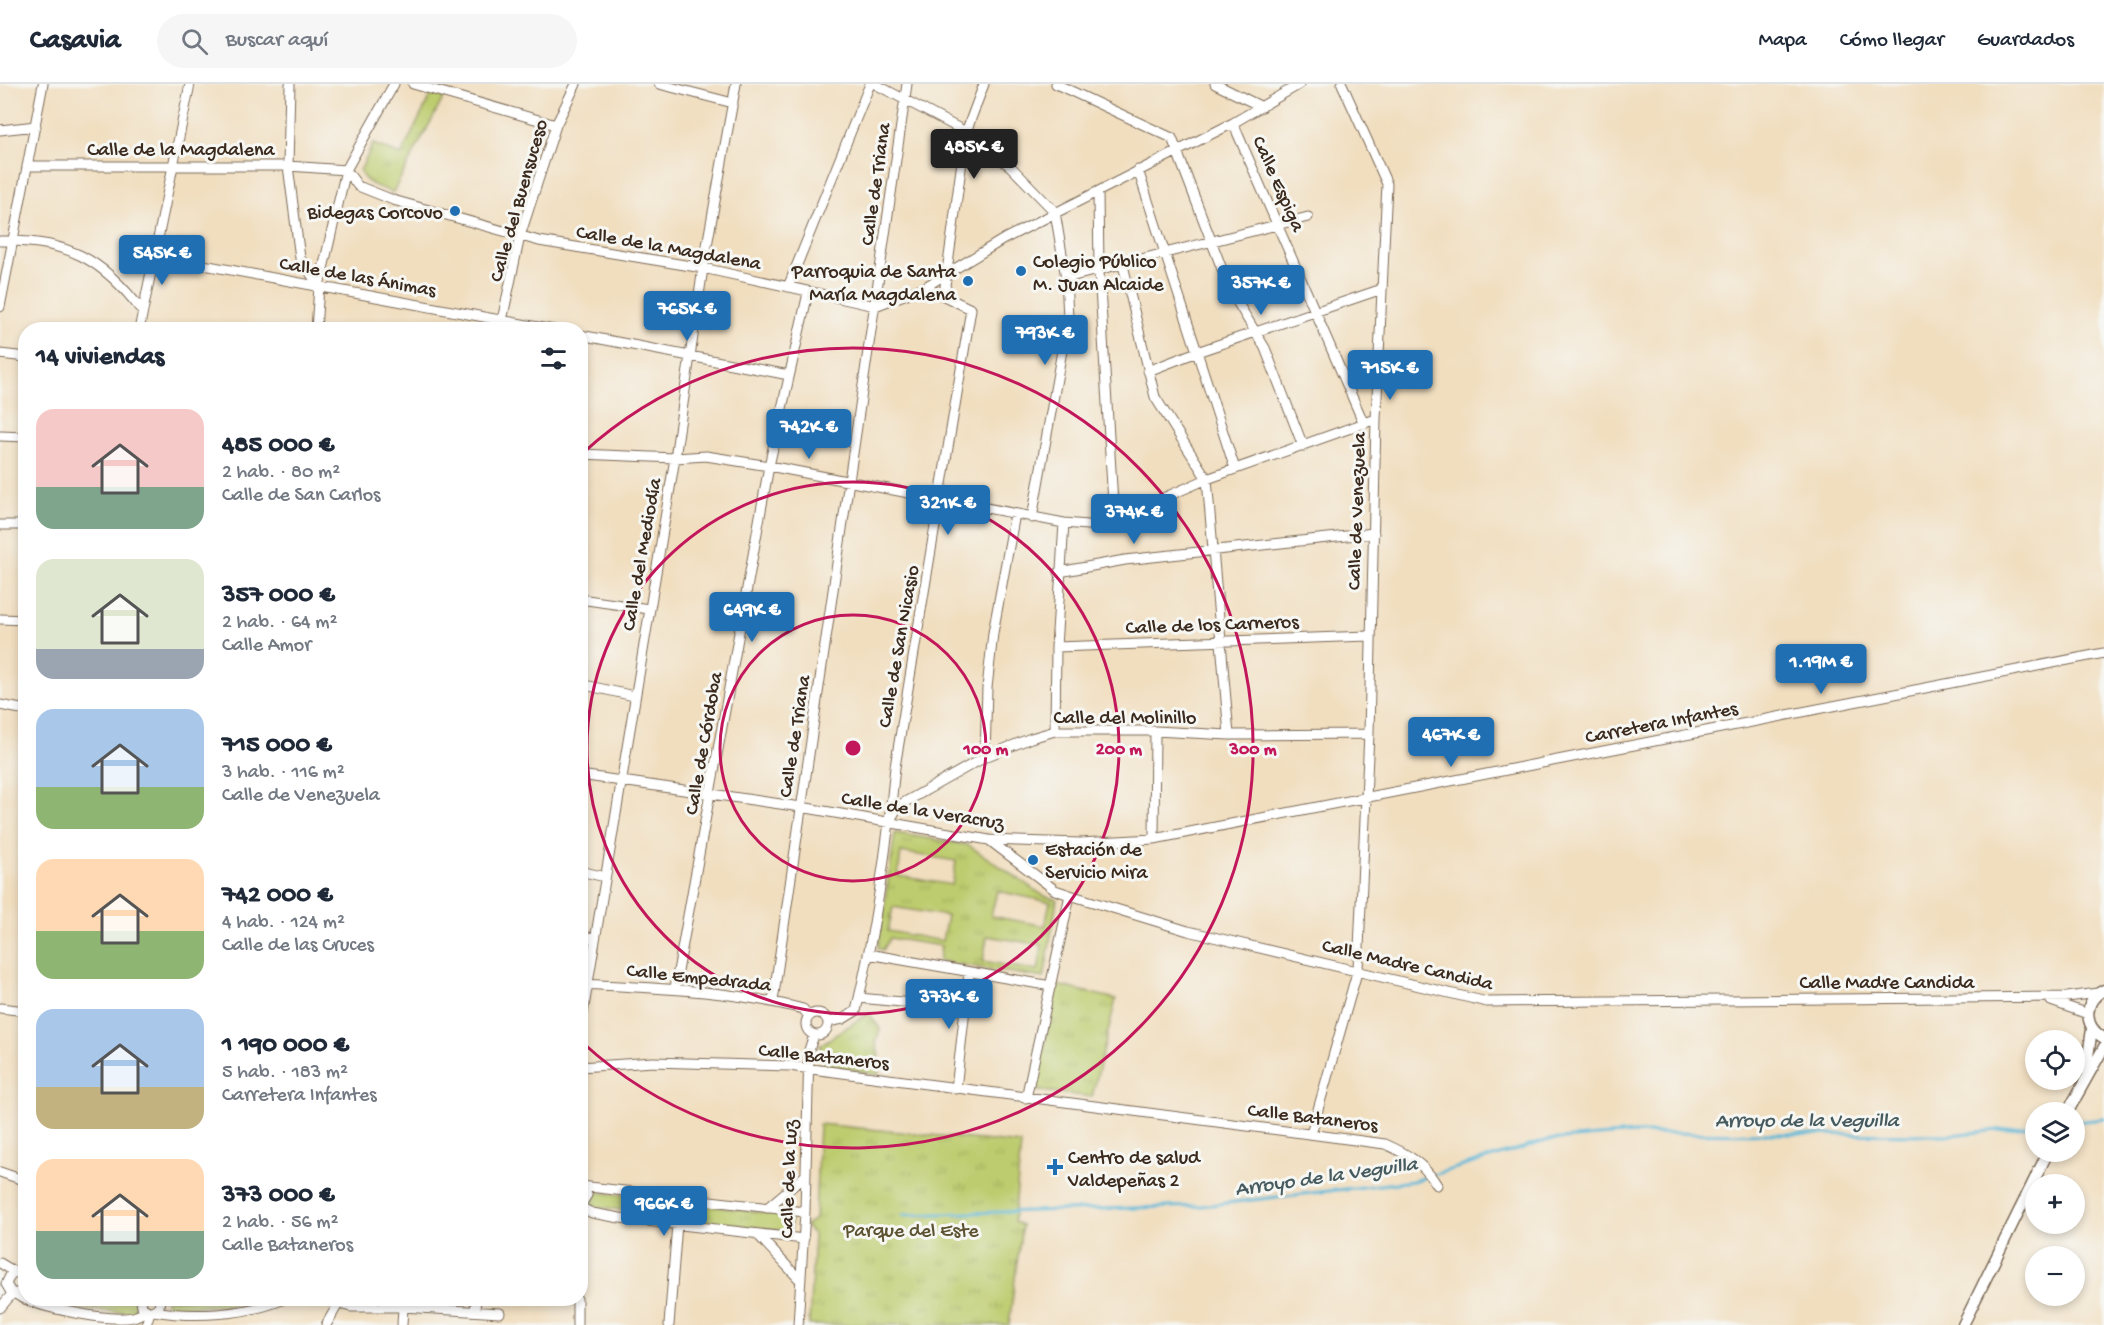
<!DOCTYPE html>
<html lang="es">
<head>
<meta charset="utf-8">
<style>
	:root { --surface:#fff; --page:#f6f6f7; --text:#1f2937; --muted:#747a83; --line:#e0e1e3; --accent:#1f6fb2 }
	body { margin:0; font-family:"Gochi Hand",sans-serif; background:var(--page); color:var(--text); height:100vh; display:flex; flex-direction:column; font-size:22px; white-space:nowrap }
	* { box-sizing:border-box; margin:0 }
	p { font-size:20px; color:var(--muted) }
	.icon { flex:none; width:33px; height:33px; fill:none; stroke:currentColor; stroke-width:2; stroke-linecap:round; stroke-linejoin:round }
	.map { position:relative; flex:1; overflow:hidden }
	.panel { position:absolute; left:18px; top:238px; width:570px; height:984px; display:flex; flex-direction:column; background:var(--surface); border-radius:24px; box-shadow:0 3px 9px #0003 }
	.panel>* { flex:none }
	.buttons { position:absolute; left:2025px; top:946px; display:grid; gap:12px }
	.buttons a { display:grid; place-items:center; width:60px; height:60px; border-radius:50%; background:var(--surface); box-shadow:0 3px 9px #0003; font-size:30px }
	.price { position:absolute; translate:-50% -51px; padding:0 14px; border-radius:6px; background:var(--accent); color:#fff; font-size:20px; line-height:39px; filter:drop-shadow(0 2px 3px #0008) }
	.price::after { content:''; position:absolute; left:50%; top:36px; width:18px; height:14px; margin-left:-9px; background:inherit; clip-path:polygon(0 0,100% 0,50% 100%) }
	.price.current { background:#222; color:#fff }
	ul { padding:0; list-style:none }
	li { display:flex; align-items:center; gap:18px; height:150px; padding:0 18px }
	li span { display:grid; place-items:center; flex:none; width:168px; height:120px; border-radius:18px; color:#555 }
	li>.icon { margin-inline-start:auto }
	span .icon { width:72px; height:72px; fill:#fffc; stroke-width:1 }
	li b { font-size:26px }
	h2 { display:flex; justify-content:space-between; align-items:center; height:72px; padding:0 18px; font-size:26px }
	header { display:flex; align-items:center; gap:36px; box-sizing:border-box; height:84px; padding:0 30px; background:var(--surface); border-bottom:2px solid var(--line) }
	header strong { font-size:28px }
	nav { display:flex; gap:33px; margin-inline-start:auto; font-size:21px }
	.search { width:420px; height:54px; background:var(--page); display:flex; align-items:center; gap:15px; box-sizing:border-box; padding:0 21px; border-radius:33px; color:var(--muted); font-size:22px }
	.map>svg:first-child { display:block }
	.grass { fill:url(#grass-tufts); stroke:#7c7b46; stroke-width:1.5; fill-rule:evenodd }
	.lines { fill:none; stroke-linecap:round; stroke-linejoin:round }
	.stream { stroke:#59b6d7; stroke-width:3 }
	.minor-casing { stroke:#7b6956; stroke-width:11 }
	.major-casing { stroke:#7b6956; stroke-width:13 }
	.minor { stroke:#fff; stroke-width:9 }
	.major { stroke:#fff; stroke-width:10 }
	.ring { fill:none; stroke:#c2185b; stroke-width:3 }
	.poi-dot { fill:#1f6fb2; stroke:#f6f6f2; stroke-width:2 }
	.labels { text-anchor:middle; stroke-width:6; stroke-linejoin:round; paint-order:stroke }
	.street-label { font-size:20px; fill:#3b2a1e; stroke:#f6f6f2 }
	.poi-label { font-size:20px; fill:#3b2a1e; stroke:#f6f6f2; text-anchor:start }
	.park-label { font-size:20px; fill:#5c5232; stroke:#f6f6f2 }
	.water-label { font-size:21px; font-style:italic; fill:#465b5f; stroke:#f6f6f2 }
	.centre { fill:#c2185b; stroke:#f6f6f2; stroke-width:3 }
	.ring-label { font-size:18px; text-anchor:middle; font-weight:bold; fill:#c2185b; stroke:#f6f6f2; stroke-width:6; stroke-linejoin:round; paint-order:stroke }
</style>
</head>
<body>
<header>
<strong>Casavia</strong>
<div class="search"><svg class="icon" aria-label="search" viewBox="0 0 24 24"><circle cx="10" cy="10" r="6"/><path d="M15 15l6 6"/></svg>Buscar aquí</div>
<nav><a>Mapa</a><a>Cómo llegar</a><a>Guardados</a></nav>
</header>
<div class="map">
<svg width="2104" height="1241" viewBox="0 0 2104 1241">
	<defs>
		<pattern id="grass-tufts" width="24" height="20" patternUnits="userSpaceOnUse" patternTransform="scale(1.5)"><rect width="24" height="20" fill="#bdcc6e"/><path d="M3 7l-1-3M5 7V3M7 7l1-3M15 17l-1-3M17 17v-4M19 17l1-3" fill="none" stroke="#a3af5f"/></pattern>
	</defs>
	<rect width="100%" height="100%" fill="#f6f6f2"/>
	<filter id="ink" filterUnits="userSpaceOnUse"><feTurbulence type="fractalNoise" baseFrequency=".0167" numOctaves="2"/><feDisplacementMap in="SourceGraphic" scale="12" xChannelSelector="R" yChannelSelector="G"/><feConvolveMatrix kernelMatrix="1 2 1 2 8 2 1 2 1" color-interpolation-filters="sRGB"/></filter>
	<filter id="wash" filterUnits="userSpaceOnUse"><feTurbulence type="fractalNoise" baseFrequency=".008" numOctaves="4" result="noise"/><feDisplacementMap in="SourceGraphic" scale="24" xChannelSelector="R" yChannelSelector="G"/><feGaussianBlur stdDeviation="1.35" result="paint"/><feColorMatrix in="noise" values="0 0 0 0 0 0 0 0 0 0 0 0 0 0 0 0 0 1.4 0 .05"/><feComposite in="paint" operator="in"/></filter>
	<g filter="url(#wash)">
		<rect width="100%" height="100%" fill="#f1debf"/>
		<path class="grass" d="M432,9L444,13L393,108C381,104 365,101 360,87L373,60L401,71Z
			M895,749L968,761L1044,812L1057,815L1044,894L939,877L941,862L890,854L883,866L878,864ZM901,768L956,777L952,801L898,792ZM997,807L1050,818L1045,842L991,832ZM893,823L947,832L942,857L888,847ZM987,852L1042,861L1038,887L983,877Z
			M1057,901L1116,915L1092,1013L1035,1006Z
			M869,929L880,945L876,959L879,972L871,981L879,987L878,991L825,980L820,961Z
			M819,1040L1021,1060L1014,1138L1022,1141L1009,1241H809L814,1151L805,1142L815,1135Z
			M596,1108L791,1132L790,1148L592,1122Z
			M36,1215H135L136,1227L134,1229L79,1225Z
			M166,1215H264L228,1221L167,1224Z"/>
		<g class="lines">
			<path class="stream" d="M2074,1038L2104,1035
				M902,1131L1201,1122L1413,1097L1549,1056L1635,1049L1950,1051L2036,1042"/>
		</g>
	</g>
	<g filter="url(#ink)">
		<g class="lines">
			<defs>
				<path id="minor" d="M290,0L288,82L300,174L319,202
					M413,0L556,41
					M659,0L733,19
					M875,0L966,48L1011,83L1055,128L1066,194L1068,233L1032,434
					M1056,0L1172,54L1230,206L1265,264L1303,362
					M1215,0L1262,23
					M1233,39L1364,340
					M0,46L36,42
					M27,82H288L346,86
					M346,86L358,102L393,116L539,157L703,184L875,222L925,203L1004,155L1233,39L1300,0
					M1138,86L1235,385
					M1098,108L1099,187L1114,436
					M0,157C66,155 103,175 142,227
					M155,172L554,246
					M1123,181L1155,313L1207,395L1229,651
					M1066,194L1308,133
					M788,203L870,0
					M950,214L945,202L966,48L984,0
					M0,223L43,0
					M139,246L190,0
					M316,246L319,202L346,86L394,0
					M500,246L520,152L556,41L576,0
					M580,251L789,291
					M0,270L26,273
					M1148,287L1197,268L1382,205
					M0,352L26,353
					M580,370L675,374L706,372L769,382L1064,439L1099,442L1207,395L1376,335
					M0,441H26
					M1059,488L1125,476L1374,449
					M580,515L649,525
					M0,535L26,536
					M1056,563L1369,552
					M580,600L634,612
					M0,621L26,626
					M1055,647L1056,563L1064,439
					M985,673L987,604L993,549L1015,430
					M580,691L801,723L989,756L1080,759L1154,755L2104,569
					M892,733L898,722L985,673L1031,654L1055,647H1155L1229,651L1369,650
					M1154,755L1155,647
					M989,756L1055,806L1070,811L1188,847L1487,918L2067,913L2098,909
					M580,787L605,793
					M580,852L595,854
					M868,870L1051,902
					M580,900C655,904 730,906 803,925L809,932
					M675,904L769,382L808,209
					M859,914L966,924
					M773,917L907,0
					M2051,917L2088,930
					M0,924L26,927
					M806 940a11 11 0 1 1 22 0a11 11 0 1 1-22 0Z
					M828,938L843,935L856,927C875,847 887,765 895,683L971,225L925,203
					M580,947L675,374L703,184L736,0
					M580,983L653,978L789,982L1385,1060C1408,1070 1424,1080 1437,1101
					M956,1005L969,889
					M1026,1014L1070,811
					M1311,1050L1358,885L1369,650L1376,335L1387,100L1342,0
					M0,1088L26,1097
					M580,1102L587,1111L580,1122
					M581,1102L805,1128
					M580,1123L592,1129L620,1134L804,1155
					M767,1124L806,1091
					M758,1151L800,1196
					M0,1179L15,1188
					M19,1188L26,1174
					M26,1191L19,1188L11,1190L6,1200L12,1210L26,1207
					M17,1211C38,1224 110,1238 133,1233C138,1232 142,1229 146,1227
					M141,1215L142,1223L150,1228L159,1223L160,1215
					M577,1215V1241
					M339,1220L351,1223H403L500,1229
					M0,1224L12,1210
					M154,1227C193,1234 247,1231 284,1215
					M475,1227L476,1215
					M146,1241L150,1228
					M326,1241L341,1215
					M402,1241L403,1223
					M669,1241L677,1140
					M798,1241L805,1128L809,966L814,951"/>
				<path id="major" d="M2104,906C2083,917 2083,943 2104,954
					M2086,986L2092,945
					M2067,1029L2104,963
					M1963,1241L2048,1068"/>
			</defs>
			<use href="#minor" class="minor-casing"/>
			<use href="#major" class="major-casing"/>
			<use href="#minor" class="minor"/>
			<use href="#major" class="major"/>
		</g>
	</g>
	<g class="ring">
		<circle cx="853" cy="664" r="133"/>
		<circle cx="853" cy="664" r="266"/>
		<path d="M583 369A400 400 0 1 1 583 959"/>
	</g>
	<g class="poi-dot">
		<circle cx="455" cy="127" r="6"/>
		<circle cx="1021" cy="187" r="6"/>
		<circle cx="968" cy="197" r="6"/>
		<circle cx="1033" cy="776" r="6"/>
		<path d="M1052 1074h6v6h6v6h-6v6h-6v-6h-6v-6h6z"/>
	</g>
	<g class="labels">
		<g class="street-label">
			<text x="181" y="71">Calle de la Magdalena</text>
			<text transform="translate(1280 99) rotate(66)" y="7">Calle Espiga</text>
			<text transform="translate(874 100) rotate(-82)" y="7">Calle de Triana</text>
			<text transform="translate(517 116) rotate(-74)" y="7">Calle del Buensuceso</text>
			<text transform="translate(669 162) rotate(10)" y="7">Calle de la Magdalena</text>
			<text transform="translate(358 191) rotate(10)" y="7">Calle de las Ánimas</text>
			<text transform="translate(1355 427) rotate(-88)" y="7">Calle de Venezuela</text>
			<text transform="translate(640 470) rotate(-80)" y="7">Calle del Mediodía</text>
			<text transform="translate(1212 539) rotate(-2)" y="7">Calle de los Carneros</text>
			<text transform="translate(897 562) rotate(-80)" y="7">Calle de San Nicasio</text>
			<text x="1125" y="639">Calle del Molinillo</text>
			<text transform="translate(1661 637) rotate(-11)" y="7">Carretera Infantes</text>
			<text transform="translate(793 652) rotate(-81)" y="7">Calle de Triana</text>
			<text transform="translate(702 659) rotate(-80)" y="7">Calle de Córdoba</text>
			<text transform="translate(923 725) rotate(9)" y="7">Calle de la Veracruz</text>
			<text transform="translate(1408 879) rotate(13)" y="7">Calle Madre Candida</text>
			<text transform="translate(699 892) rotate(6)" y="7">Calle Empedrada</text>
			<text x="1887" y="904">Calle Madre Candida</text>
			<text transform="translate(824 971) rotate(6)" y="7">Calle Bataneros</text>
			<text transform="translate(1313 1032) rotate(7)" y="7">Calle Bataneros</text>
			<text transform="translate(787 1095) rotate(-88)" y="7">Calle de la Luz</text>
		</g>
		<g class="poi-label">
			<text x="443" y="134" text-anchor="end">Bidegas Corcovo</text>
			<text x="1033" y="183">Colegio Público<tspan x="1033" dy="23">M. Juan Alcaide</tspan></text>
			<text x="956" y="193" text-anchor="end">Parroquia de Santa<tspan x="956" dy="23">María Magdalena</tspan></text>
			<text x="1045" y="771">Estación de<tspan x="1045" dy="23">Servicio Mira</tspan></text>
			<text x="1068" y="1079">Centro de salud<tspan x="1068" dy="23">Valdepeñas 2</tspan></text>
		</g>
		<g class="park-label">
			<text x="911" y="1152">Parque del Este</text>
		</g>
		<g class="water-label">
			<text x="1807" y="1042">Arroyo de la Veguilla</text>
			<text transform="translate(1326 1091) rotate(-8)" y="7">Arroyo de la Veguilla</text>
		</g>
	</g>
	<circle cx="853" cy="664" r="9" class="centre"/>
	<g class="ring-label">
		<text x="986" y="670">100 m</text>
		<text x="1119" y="670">200 m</text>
		<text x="1253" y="670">300 m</text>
	</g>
</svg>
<div class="buttons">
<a><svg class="icon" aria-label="locate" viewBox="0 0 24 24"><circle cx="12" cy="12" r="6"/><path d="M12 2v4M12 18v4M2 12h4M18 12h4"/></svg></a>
<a><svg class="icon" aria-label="layers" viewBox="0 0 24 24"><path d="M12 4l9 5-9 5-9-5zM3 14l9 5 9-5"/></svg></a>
<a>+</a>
<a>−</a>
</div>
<b class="price current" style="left:974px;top:96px">485K €</b>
<b class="price" style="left:162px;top:202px">545K €</b>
<b class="price" style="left:1261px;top:232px">357K €</b>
<b class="price" style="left:687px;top:258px">765K €</b>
<b class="price" style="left:1045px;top:282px">793K €</b>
<b class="price" style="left:1390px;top:317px">715K €</b>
<b class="price" style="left:809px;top:376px">742K €</b>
<b class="price" style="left:948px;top:452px">321K €</b>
<b class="price" style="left:1134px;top:461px">374K €</b>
<b class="price" style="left:752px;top:559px">649K €</b>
<b class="price" style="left:1821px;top:611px">1.19M €</b>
<b class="price" style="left:1451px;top:684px">467K €</b>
<b class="price" style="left:949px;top:946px">373K €</b>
<b class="price" style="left:664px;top:1153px">966K €</b>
<section class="panel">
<h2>14 viviendas<svg class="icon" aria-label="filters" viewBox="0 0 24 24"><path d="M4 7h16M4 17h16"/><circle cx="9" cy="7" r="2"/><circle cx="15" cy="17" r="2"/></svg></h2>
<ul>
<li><span style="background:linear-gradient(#f6c9c9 65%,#7fa58c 0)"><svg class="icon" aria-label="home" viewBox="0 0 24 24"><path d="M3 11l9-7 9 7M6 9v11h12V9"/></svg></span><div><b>485 000 €</b><p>2 hab. · 80 m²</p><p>Calle de San Carlos</p></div></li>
<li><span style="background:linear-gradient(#dfe7d0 75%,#9aa5b1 0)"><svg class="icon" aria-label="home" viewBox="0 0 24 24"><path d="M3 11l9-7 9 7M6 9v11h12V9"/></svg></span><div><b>357 000 €</b><p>2 hab. · 64 m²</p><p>Calle Amor</p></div></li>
<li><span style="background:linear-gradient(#a9c7e8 65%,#8fb573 0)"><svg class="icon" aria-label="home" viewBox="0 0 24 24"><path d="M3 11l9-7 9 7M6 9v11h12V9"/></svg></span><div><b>715 000 €</b><p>3 hab. · 116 m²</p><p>Calle de Venezuela</p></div></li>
<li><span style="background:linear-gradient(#ffd9b3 60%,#8fb573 0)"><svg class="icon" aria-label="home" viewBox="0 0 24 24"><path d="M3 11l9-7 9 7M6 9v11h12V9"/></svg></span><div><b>742 000 €</b><p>4 hab. · 124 m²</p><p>Calle de las Cruces</p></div></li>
<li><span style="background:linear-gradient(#a9c7e8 65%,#c2b280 0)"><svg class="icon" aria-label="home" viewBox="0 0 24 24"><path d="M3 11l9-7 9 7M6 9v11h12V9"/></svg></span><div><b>1 190 000 €</b><p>5 hab. · 183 m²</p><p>Carretera Infantes</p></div></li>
<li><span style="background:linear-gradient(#ffd9b3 60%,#7fa58c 0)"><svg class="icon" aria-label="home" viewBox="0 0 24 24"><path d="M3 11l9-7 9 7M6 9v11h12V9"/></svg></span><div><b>373 000 €</b><p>2 hab. · 56 m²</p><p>Calle Bataneros</p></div></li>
</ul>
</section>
</div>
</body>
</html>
